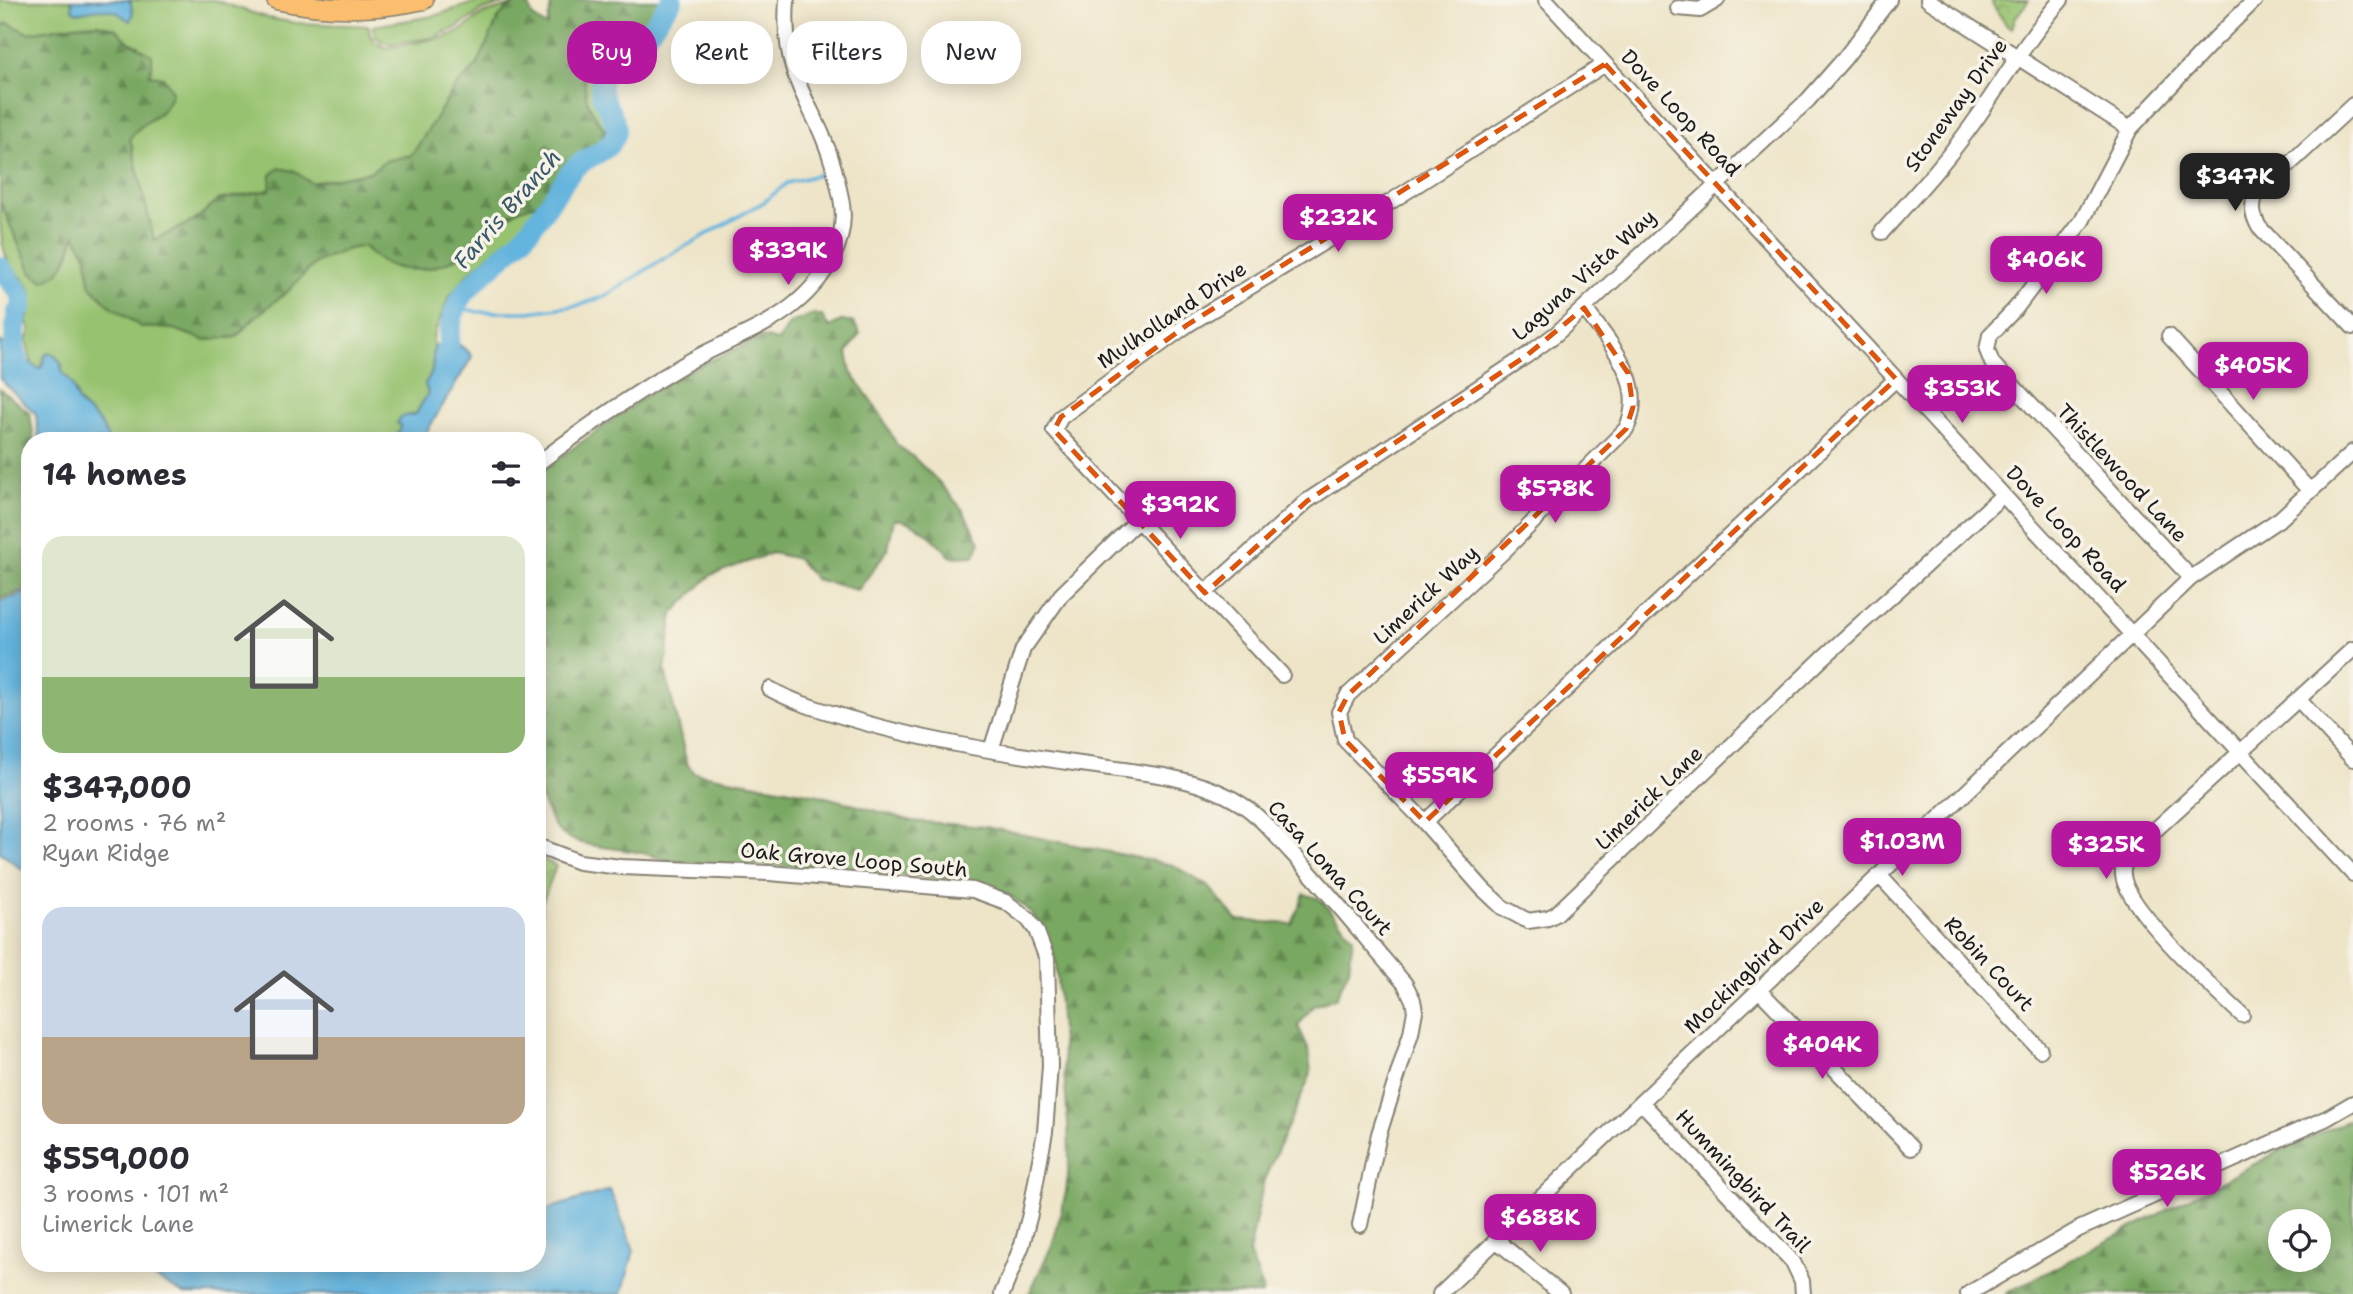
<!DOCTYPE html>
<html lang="en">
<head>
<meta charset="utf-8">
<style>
	:root { --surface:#fff; --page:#f7f7f7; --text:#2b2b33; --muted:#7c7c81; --accent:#b5179e }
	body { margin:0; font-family:"Shantell Sans",sans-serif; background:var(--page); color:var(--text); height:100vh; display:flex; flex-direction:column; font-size:26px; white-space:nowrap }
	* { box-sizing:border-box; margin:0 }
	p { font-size:23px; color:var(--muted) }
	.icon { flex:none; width:38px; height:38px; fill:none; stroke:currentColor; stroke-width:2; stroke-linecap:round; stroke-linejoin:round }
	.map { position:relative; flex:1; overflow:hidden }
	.sheet { position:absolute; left:21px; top:432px; width:525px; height:840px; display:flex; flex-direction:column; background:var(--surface); border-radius:28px; box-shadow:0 4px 18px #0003 }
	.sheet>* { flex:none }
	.hud { position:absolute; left:567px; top:21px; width:665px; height:63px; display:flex; gap:14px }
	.fabs { position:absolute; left:2268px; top:1209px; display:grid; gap:14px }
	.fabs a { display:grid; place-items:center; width:63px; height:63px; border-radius:50%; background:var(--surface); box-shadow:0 4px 18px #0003; font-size:35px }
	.price { position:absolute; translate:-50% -60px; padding:0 16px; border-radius:14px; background:var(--accent); color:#fff; font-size:23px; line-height:46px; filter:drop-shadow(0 2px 4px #0008) }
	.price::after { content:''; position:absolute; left:50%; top:42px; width:21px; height:16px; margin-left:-10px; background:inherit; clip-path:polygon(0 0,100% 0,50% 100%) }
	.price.current { background:#222; color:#fff }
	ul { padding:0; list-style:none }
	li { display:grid; align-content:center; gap:14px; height:371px; padding:0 21px }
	li span { display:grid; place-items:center; height:217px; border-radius:21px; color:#555 }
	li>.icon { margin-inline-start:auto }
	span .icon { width:126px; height:126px; fill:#fffc; stroke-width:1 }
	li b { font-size:30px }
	h2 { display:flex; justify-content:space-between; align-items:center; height:84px; padding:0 21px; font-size:30px }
	.pill { padding:0 24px; border-radius:28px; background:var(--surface); box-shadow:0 4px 18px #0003; font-size:24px; line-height:63px }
	.pill.current { background:var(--accent); color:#fff }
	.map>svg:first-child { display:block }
	.grass { fill:#97c270; stroke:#5a6f46; stroke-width:2 }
	.forest { fill:url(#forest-firs); stroke:#4a623f; stroke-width:2; fill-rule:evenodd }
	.park { fill:url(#park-crowns); stroke:#5a6f46; stroke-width:2 }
	.water { fill:#63b4de; stroke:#40687d; stroke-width:2 }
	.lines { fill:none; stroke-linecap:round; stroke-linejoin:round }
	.stream { stroke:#63b4de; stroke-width:3.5 }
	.river { stroke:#63b4de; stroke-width:21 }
	.minor-casing { stroke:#858072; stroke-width:18 }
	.major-casing { stroke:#858072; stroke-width:21 }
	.minor { stroke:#fff; stroke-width:14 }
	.major { stroke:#fbbd6e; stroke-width:18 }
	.marked { fill:none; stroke:#de560d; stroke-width:5; stroke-dasharray:14 9; stroke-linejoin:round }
	.labels { text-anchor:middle; stroke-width:7; stroke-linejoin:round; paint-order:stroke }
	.street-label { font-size:21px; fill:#1c1c1c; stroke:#f7f3e8 }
	.water-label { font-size:23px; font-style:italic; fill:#38596a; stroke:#f7f3e8 }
</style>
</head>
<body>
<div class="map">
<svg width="2353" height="1294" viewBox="0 0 2353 1294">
	<defs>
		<pattern id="forest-firs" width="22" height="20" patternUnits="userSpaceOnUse" patternTransform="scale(1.75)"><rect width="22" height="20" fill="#79a862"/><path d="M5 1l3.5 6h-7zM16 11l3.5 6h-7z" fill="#628850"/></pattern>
		<pattern id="park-crowns" width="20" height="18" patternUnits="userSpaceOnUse" patternTransform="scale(1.75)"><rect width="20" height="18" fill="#97c270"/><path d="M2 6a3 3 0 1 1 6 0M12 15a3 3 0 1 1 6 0" fill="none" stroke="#82a660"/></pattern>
	</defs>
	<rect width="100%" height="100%" fill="#f7f3e8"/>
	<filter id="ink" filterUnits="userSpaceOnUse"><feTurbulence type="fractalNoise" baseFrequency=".0143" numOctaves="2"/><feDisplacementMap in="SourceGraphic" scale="14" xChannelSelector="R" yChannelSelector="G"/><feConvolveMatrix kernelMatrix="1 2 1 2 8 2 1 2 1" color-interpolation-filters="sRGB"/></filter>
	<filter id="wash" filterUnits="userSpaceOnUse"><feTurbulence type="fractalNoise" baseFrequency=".00686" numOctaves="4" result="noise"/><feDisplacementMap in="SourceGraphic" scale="28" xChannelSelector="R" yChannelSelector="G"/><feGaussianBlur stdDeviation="1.57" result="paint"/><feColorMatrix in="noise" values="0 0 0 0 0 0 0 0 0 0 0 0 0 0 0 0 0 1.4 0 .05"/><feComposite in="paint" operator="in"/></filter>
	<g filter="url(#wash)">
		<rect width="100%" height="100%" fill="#eee5c9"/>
		<path class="grass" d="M0,0H72L71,3L76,12L98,8L118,12L131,2L130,0H214L268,18L296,23L369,26L370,35L374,41L386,48L446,37L463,29L483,14L509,6L498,19L477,66L456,86L412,155L385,161L370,172L310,183L294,171L270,190L218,200L194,221L154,240L130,138L138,126L158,115L172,91L163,78L149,75L139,46L129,42L116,29L75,25L27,33L8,23L0,26Z
			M482,0H514L483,10L456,28L432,38L387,44L375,37L373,26L434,16Z
			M598,15L627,39C576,78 596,84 608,133L605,141L600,145L605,130C597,120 588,108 586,96C581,72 585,37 598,15Z
			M0,202L31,272L68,258L75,234L87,257L90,285L107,303L141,327L174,329L205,340L236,337L254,318L288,291L316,262L348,249L364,246L455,258L519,209L539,203L515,233L468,274L449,297L433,337L434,346L432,372L425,384L428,393L416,414L401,417V430L393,441H109L97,420L89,414L77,399L76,393L62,374V364L43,361L42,367L39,369L32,364L26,341L30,329L26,321C31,311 26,303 32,294C27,281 18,275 9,263C0,246 0,223 0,202Z"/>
		<path class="forest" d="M552,0H663L648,24L627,39L598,15C586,33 582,75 586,96C588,108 597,120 605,130L600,145C585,149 570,158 561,172C554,182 551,194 540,202C534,206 526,206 520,209C496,220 479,245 456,258C424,275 388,275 364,246L348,249L316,262L288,291L254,318L236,337L204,340L174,329L141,327L107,303L90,285L87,257L75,235C67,256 67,273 43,281L31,272L0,202V27L8,23L28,33L75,25L98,24L116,29L129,42L152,55V67L149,75L163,77L172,91C166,120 145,116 130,138L154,240L194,221L218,200L270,190L271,175L279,168L294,171L311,183L370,172L385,161L412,155L456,86L477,66L498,19L509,6L522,2L529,6L533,17L547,26Z
			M814,314L822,316L829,327L843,320L854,323L860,333L847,353L851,372L881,415L897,445L911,455L939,482L962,509L980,542L974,556L951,557C936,540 916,520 894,519L888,549L858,590L815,579L798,559L772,553L711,575L673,613L665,670L687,764L695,773L819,795L913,821L986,827L1173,865L1209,887L1237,920L1292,924L1304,894L1320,899L1353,937L1349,969L1336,998L1313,1006L1298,1026L1308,1048L1311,1074L1264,1180L1249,1253L1263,1288L1262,1294H1029L1053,1243L1066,1192L1069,1162L1068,1124L1056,965C1049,935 1034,909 1006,894C974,876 932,878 897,875C854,871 812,867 769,865C738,864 704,866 673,861C661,859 649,854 637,852C617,848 582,847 565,836C549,827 547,805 537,792V474L644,397L687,371L762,337L778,341L790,323Z
			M0,389L30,413L34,441H30V588L0,599Z
			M2353,1118V1294H2005L2274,1154ZM2280,1222H2319V1260H2280Z"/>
		<path class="park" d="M1993,0H2029L2016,17L2012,28L2007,26L1992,4Z
			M537,856L556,866L541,906L542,924L537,930Z"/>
		<path class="water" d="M72,0H130L133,14L130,21C125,19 121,14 116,12C101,7 91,10 77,13L72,9Z
			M0,341L39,369L42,367L45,355L49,353C60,357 61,364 63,374C73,381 73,388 77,399C80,408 91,413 97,420C102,425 106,434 109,441H39L36,414L0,379Z
			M454,341L469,352L472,357L421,441H393L400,430L401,425L397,423L401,417L416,414L428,393L425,384L432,372L434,346Z
			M30,591V876L0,852V602Z
			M610,1190L634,1250L622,1294H184L149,1274L141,1264H537V1212Z"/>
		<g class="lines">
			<path class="stream" d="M457,307L478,312H529L581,305L607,295L663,259L764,202L787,183L821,174"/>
			<path class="river" d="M0,267L22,296V306L17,313L14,346L19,366L29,377
				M446,371C450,348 446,327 458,304C470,280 507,256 525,235C543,215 556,191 572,171C584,156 605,155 614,138C624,122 598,102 601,84C604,58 630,50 646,34C656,24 663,11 672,0"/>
		</g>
	</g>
	<g filter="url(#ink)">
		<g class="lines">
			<defs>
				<path id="minor" d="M1546,0L2353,874
					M1928,0L2130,129
					M1678,8L1700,10L1717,0
					M2353,105L2255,196C2251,209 2253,216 2259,227L2353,327
					M1882,232C1916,194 1950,157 1979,115C2006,75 2030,36 2061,0
					M1584,308C1609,342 1649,384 1626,429L1505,550L1348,695L1339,712L1345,740L1418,815L1482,888L1502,907L1528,921L1548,918L1556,914L1824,657L2003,495
					M2169,336L2310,491
					M537,464C582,430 629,397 678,368C707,350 738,339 768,322C811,298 852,251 841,198C837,177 831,156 823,137C814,115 802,96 795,74C787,50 785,25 787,0
					M2191,578L1992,363L1987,350L1990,335L2016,308L2082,221L2130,129L2215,39L2255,0
					M1205,593L1307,501L1526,356L1556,334L1808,100L1844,59L1889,0
					M1282,675L1054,430L1061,417L1187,325L1387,204L1605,64
					M770,689C797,704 825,711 855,720C956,750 1061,760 1165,776C1192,782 1218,789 1241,804C1260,816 1276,836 1292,853C1331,895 1367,940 1405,984L1413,1000L1415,1011L1411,1033L1379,1134L1360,1225
					M2299,700L2353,759
					M991,750L1023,649L1061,595L1137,521
					M1425,822L1896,379
					M537,846L579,862L621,867L769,873L973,890L1006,902L1028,919L1036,930L1047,959L1050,1066L1045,1132L1030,1214L1022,1245L1002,1294
					M1879,875L2040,1050
					M1759,990L1911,1148
					M2242,1015C2216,991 2125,907 2123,875C2121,862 2133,852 2141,843L2353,649
					M1641,1102L1793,1262L1802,1281L1803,1294
					M1496,1240L1561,1294
					M1440,1294L2191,578L2281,518L2353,452
					M1968,1294L2079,1229L2327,1118L2353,1103"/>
				<path id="major" d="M276,0C325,11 374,11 424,0"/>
			</defs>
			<use href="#minor" class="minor-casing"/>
			<use href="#major" class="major-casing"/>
			<use href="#minor" class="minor"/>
			<use href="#major" class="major"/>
		</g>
	</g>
	<path class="marked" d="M1605,64L1896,379L1425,822L1345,740L1339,712L1348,695L1626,429L1633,407L1628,373L1584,308L1526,356L1307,501L1205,593L1054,430L1061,417L1187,325Z"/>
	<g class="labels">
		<g class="street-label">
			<text transform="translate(1956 105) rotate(-54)" y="7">Stoneway Drive</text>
			<text transform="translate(1681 113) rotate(47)" y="7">Dove Loop Road</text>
			<text transform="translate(1584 275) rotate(-42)" y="7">Laguna Vista Way</text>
			<text transform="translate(1172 315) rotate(-34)" y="7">Mulholland Drive</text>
			<text transform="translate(2122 473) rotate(47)" y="7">Thistlewood Lane</text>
			<text transform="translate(2066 529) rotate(47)" y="7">Dove Loop Road</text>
			<text transform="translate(1426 595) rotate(-43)" y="7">Limerick Way</text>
			<text transform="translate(1649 798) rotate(-44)" y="7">Limerick Lane</text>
			<text transform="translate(854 860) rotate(5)" y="7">Oak Grove Loop South</text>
			<text transform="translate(1330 868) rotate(48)" y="7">Casa Loma Court</text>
			<text transform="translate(1989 964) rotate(47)" y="7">Robin Court</text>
			<text transform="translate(1754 966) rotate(-44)" y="7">Mockingbird Drive</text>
			<text transform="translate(1743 1181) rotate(47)" y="7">Hummingbird Trail</text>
		</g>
		<g class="water-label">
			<text transform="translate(507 209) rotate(-49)" y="8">Farris Branch</text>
		</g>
	</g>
</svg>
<div class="fabs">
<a><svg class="icon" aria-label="locate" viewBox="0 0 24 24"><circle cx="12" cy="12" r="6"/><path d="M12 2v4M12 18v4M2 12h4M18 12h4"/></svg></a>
</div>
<b class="price current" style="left:2235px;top:213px">$347K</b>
<b class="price" style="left:1338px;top:254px">$232K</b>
<b class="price" style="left:788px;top:287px">$339K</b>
<b class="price" style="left:2046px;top:296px">$406K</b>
<b class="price" style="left:2253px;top:402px">$405K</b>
<b class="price" style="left:1962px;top:425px">$353K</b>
<b class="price" style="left:1555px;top:525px">$578K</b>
<b class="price" style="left:1180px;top:541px">$392K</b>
<b class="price" style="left:1439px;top:812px">$559K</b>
<b class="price" style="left:1902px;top:878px">$1.03M</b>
<b class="price" style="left:2106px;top:881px">$325K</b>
<b class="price" style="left:1822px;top:1081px">$404K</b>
<b class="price" style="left:2167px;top:1209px">$526K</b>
<b class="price" style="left:1540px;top:1254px">$688K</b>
<div class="hud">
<a class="pill current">Buy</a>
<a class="pill">Rent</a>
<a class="pill">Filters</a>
<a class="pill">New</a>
</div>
<section class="sheet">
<h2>14 homes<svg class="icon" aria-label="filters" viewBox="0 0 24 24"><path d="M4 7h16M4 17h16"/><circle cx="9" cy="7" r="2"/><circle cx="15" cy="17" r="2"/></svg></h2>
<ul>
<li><span style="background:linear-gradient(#dfe7d0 65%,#8fb573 0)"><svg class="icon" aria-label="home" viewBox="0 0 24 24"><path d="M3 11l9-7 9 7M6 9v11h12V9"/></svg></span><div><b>$347,000</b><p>2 rooms · 76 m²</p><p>Ryan Ridge</p></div></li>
<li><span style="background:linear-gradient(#c9d6e8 60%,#b9a48a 0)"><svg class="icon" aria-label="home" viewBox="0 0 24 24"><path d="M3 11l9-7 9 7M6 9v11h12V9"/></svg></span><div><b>$559,000</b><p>3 rooms · 101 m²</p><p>Limerick Lane</p></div></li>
</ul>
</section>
</div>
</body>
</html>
